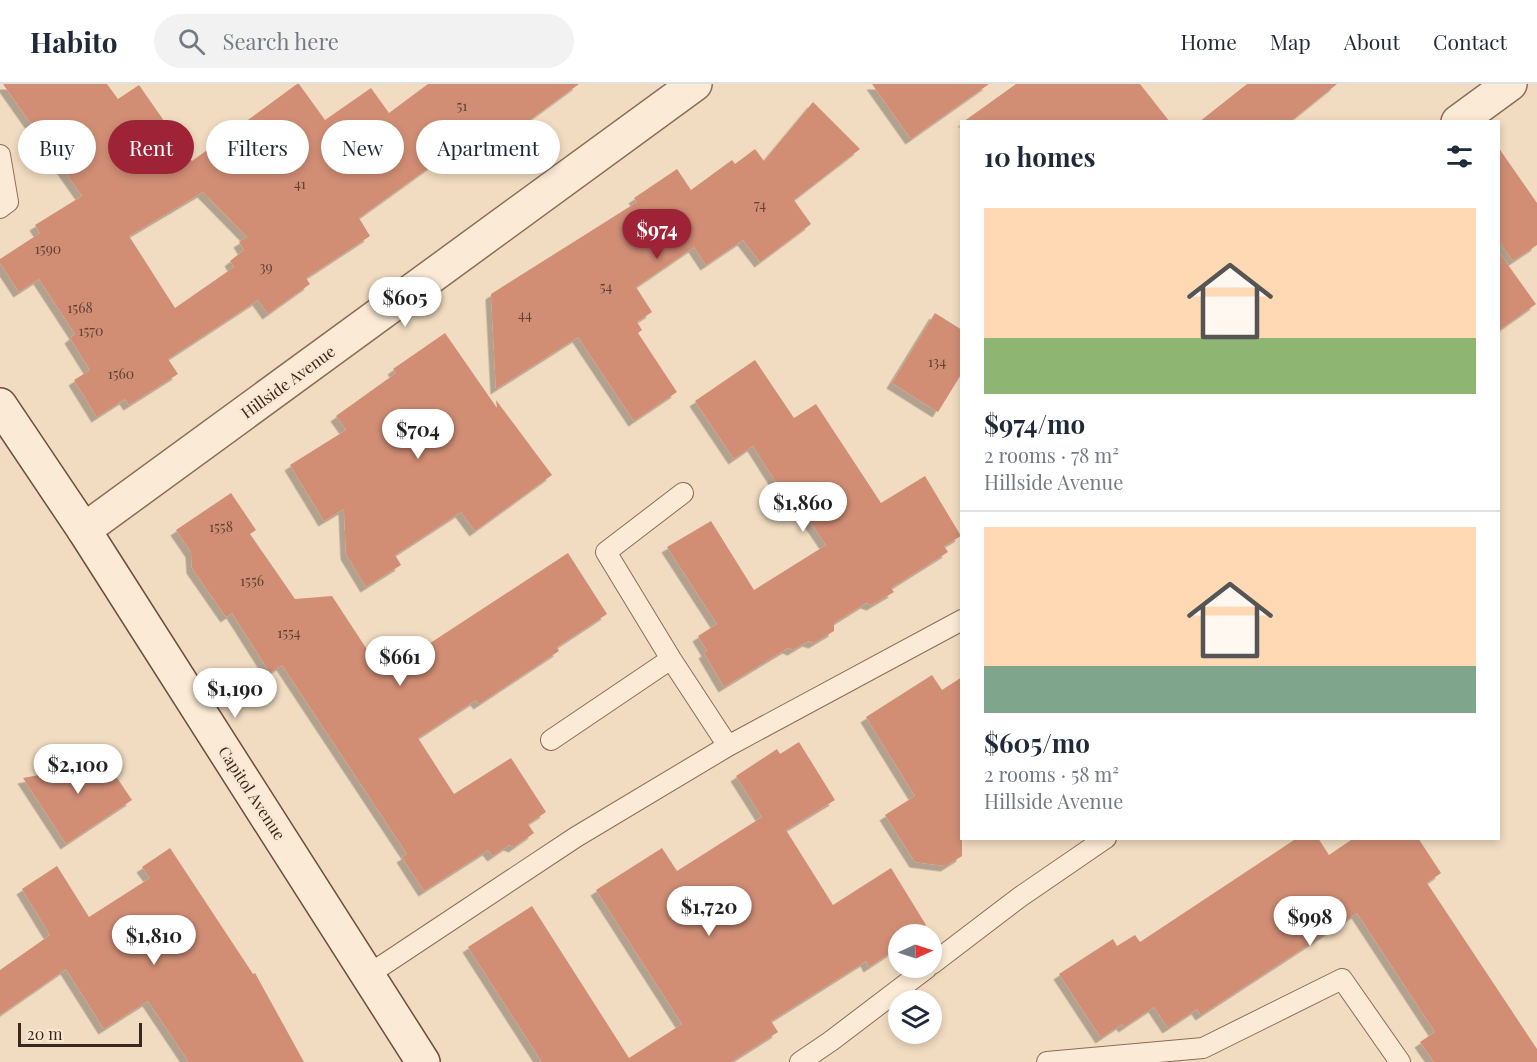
<!DOCTYPE html>
<html lang="en">
<head>
<meta charset="utf-8">
<style>
	:root { --surface:#fff; --page:#f2f2f3; --text:#1f2937; --muted:#747a83; --line:#e0e1e3; --accent:#9f2336 }
	body { margin:0; font-family:"Playfair Display",serif; background:var(--page); color:var(--text); height:100vh; display:flex; flex-direction:column; font-size:22px; white-space:nowrap }
	* { box-sizing:border-box; margin:0 }
	p { font-size:20px; color:var(--muted) }
	.icon { flex:none; width:33px; height:33px; fill:none; stroke:currentColor; stroke-width:2; stroke-linecap:round; stroke-linejoin:round }
	.map { position:relative; flex:1; overflow:hidden }
	.drawer { position:absolute; left:960px; top:36px; width:540px; height:720px; display:flex; flex-direction:column; background:var(--surface); border-radius:0px; box-shadow:0 3px 9px #0003 }
	.drawer>* { flex:none }
	.banner { position:absolute; left:18px; top:36px; width:570px; height:54px; display:flex; gap:12px }
	.needle { width:39px; rotate:87deg }
	.buttons { position:absolute; left:888px; top:840px; display:grid; gap:12px }
	.buttons a { display:grid; place-items:center; width:54px; height:54px; border-radius:50%; background:var(--surface); box-shadow:0 3px 9px #0003; font-size:30px }
	.scale { position:absolute; left:18px; bottom:15px; width:124px; box-sizing:border-box; padding-left:6px; border:3px solid #3a271d; border-top:0; font-size:16px; line-height:21px; white-space:nowrap; color:#3a271d; -webkit-text-stroke:4px #f8e7d1; paint-order:stroke }
	.price { position:absolute; translate:-50% -51px; padding:0 14px; border-radius:21px; background:#fff; color:#222; font-size:20px; line-height:39px; filter:drop-shadow(0 2px 3px #0008) }
	.price::after { content:''; position:absolute; left:50%; top:36px; width:18px; height:14px; margin-left:-9px; background:inherit; clip-path:polygon(0 0,100% 0,50% 100%) }
	.price.selected { background:var(--accent); color:#fff }
	ul { padding:0; list-style:none }
	li { display:grid; align-content:center; gap:12px; height:318px; padding:0 24px }
	li+li { border-top:2px solid var(--line) }
	li span { display:grid; place-items:center; height:186px; border-radius:0px; color:#555 }
	li>.icon { margin-inline-start:auto }
	span .icon { width:108px; height:108px; fill:#fffc; stroke-width:1 }
	li b { font-size:26px }
	h2 { display:flex; justify-content:space-between; align-items:center; height:72px; padding:0 24px; font-size:26px }
	.chip { padding:0 21px; border-radius:27px; background:var(--surface); box-shadow:0 3px 9px #0003; font-size:21px; line-height:54px }
	.chip.selected { background:var(--accent); color:#fff }
	header { display:flex; align-items:center; gap:36px; box-sizing:border-box; height:84px; padding:0 30px; background:var(--surface); border-bottom:2px solid var(--line) }
	header strong { font-size:28px }
	nav { display:flex; gap:33px; margin-inline-start:auto; font-size:21px }
	.search { width:420px; height:54px; background:var(--page); display:flex; align-items:center; gap:15px; box-sizing:border-box; padding:0 21px; border-radius:33px; color:var(--muted); font-size:22px }
	.map>svg:first-child { display:block }
	.building { fill:#d18e75; fill-rule:evenodd; filter:url(#shadow) }
	.lines { fill:none; stroke-linecap:round; stroke-linejoin:round }
	.service-casing { stroke:#8c6c57; stroke-width:22 }
	.minor-casing { stroke:#8c6c57; stroke-width:36 }
	.secondary-casing { stroke:#6d4d3b; stroke-width:36 }
	.service { stroke:#fbead5; stroke-width:20 }
	.minor { stroke:#fbead5; stroke-width:33 }
	.secondary { stroke:#fbead5; stroke-width:33 }
	.labels { text-anchor:middle; stroke-width:4.5; stroke-linejoin:round; paint-order:stroke }
	.number-label { font-size:14px; fill:#604133 }
	.street-label { font-size:16px; fill:#3a271d; stroke:#f8e7d1 }
</style>
</head>
<body>
<header>
<strong>Habito</strong>
<div class="search"><svg class="icon" aria-label="search" viewBox="0 0 24 24"><circle cx="10" cy="10" r="6"/><path d="M15 15l6 6"/></svg>Search here</div>
<nav><a>Home</a><a>Map</a><a>About</a><a>Contact</a></nav>
</header>
<div class="map">
<svg width="1537" height="978" viewBox="0 0 1537 978">
	<defs>
		<filter id="shadow"><feDropShadow dx="-5.5" dy="5.5" stdDeviation="0" flood-color="#0004"/></filter>
	</defs>
	<rect width="100%" height="100%" fill="#f1dcc1"/>
	<path class="building" d="M3,0H107L118,15L139,1L192,77L297,0H299L325,36L371,4L389,29L428,0H579L471,79L459,62L359,134L370,152L306,194L310,200L268,230L258,216L168,275L178,290L129,321L125,315L97,333L74,296L90,286L70,254L75,250L39,195L19,208L0,179V175L40,149L35,141L82,112ZM203,108L247,153L239,158L244,166L230,177L234,183L175,224L129,152Z
		M872,0H989L911,55Z
		M1016,0H1140L1170,38H963Z
		M1247,0H1337L1290,38H1199Z
		M813,18L860,65L794,116L811,140L760,178L743,156L706,181L694,163L636,203L652,228L637,238L642,246L638,249L677,308L634,337L578,253L496,305L491,210L637,118L634,114L677,85L691,106L732,76L735,80L755,65L764,77Z
		M1498,63L1537,119V161L1513,177L1498,156Z
		M1498,167L1536,220L1498,247Z
		M935,229L962,246V289L938,328L892,299Z
		M445,249L497,324L496,316L552,391L475,447L461,428L395,471L401,481L366,503L346,470L344,425L324,437L290,381L346,346L336,332L396,289L393,285Z
		M755,276L794,334L816,320L881,419L925,392L961,452L944,462L948,468L891,504L894,508L872,521L866,519L834,539V547L814,559L808,557L793,566L788,564L724,603L704,569L707,567L698,552L717,540L667,463L711,437L754,506L826,461L784,400L779,403L753,362L734,375L695,317Z
		M231,409L256,446L250,450L295,515L332,512L383,590L568,469L607,530L557,563L559,567L479,620L476,616L418,654L454,710L511,674L546,728L528,740L534,749L514,763L509,761L493,772L488,766L424,807L402,773L407,770L282,581L270,589L232,529L226,533L192,484L191,468L176,446Z
		M932,591L942,606L962,593V772L946,782L915,778L885,731L915,712L866,633Z
		M799,658L835,716L786,746L833,821L891,784L926,841L911,850H898V864L869,883L866,877L771,937L778,948L731,978H542L468,863L532,822L629,974L682,940L596,806L662,764L677,787L762,733L736,692L777,665L780,670Z
		M87,664L102,686L109,682L132,716L66,760L23,694L50,689Z
		M1297,754H1318L1329,771L1354,754H1418L1441,789L1427,799L1537,965V978H1434L1420,958L1435,948L1357,829L1201,931L1197,925L1168,944L1154,923L1124,943L1122,940L1101,954L1059,890L1113,855L1117,862L1135,851L1140,858Z
		M170,764L253,890L255,889L304,978H189L148,917L104,945L66,885L0,931V886L50,851L22,805L57,782L89,833L150,794L142,783Z"/>
	<g class="lines">
		<defs>
			<path id="service" d="M0,71L8,118L0,124
				M683,409L606,468L671,575L728,662
				M551,656L671,575
				M932,880L1020,813L1106,754
				M368,891L576,753L728,662L962,536
				M800,978L831,957L927,884
				M1047,978L1203,964L1342,895L1400,978"/>
			<path id="minor" d="M1458,38L1510,0
				M84,446L695,0"/>
			<path id="secondary" d="M0,321L84,446L423,978"/>
		</defs>
		<use href="#service" class="service-casing"/>
		<use href="#minor" class="minor-casing"/>
		<use href="#secondary" class="secondary-casing"/>
		<use href="#service" class="service"/>
		<use href="#minor" class="minor"/>
		<use href="#secondary" class="secondary"/>
	</g>
	<g class="labels">
		<g class="number-label">
			<text x="462" y="27">51</text>
			<text x="300" y="105">41</text>
			<text x="760" y="126">74</text>
			<text x="48" y="170">1590</text>
			<text x="266" y="188">39</text>
			<text x="606" y="208">54</text>
			<text x="80" y="229">1568</text>
			<text x="525" y="236">44</text>
			<text x="91" y="252">1570</text>
			<text x="937" y="283">134</text>
			<text x="121" y="295">1560</text>
			<text x="221" y="448">1558</text>
			<text x="252" y="502">1556</text>
			<text x="289" y="554">1554</text>
		</g>
		<g class="street-label">
			<text transform="translate(288 298) rotate(-36)" y="6">Hillside Avenue</text>
			<text transform="translate(252 709) rotate(57)" y="6">Capitol Avenue</text>
		</g>
	</g>
</svg>
<div class="buttons">
<a><svg class="needle" viewBox="-14 -14 28 28"><path d="M0-13l5 13h-10z" fill="#e53935"/><path d="M0 13l5-13h-10z" fill="#747a83"/></svg></a>
<a><svg class="icon" aria-label="layers" viewBox="0 0 24 24"><path d="M12 4l9 5-9 5-9-5zM3 14l9 5 9-5"/></svg></a>
</div>
<div class="scale">20 m</div>
<b class="price selected" style="left:657px;top:176px">$974</b>
<b class="price" style="left:405px;top:244px">$605</b>
<b class="price" style="left:418px;top:376px">$704</b>
<b class="price" style="left:803px;top:449px">$1,860</b>
<b class="price" style="left:400px;top:603px">$661</b>
<b class="price" style="left:235px;top:635px">$1,190</b>
<b class="price" style="left:78px;top:711px">$2,100</b>
<b class="price" style="left:709px;top:853px">$1,720</b>
<b class="price" style="left:1310px;top:863px">$998</b>
<b class="price" style="left:154px;top:882px">$1,810</b>
<div class="banner">
<a class="chip">Buy</a>
<a class="chip selected">Rent</a>
<a class="chip">Filters</a>
<a class="chip">New</a>
<a class="chip">Apartment</a>
</div>
<section class="drawer">
<h2>10 homes<svg class="icon" aria-label="filters" viewBox="0 0 24 24"><path d="M4 7h16M4 17h16"/><circle cx="9" cy="7" r="2"/><circle cx="15" cy="17" r="2"/></svg></h2>
<ul>
<li><span style="background:linear-gradient(#ffd9b3 70%,#8fb573 0)"><svg class="icon" aria-label="home" viewBox="0 0 24 24"><path d="M3 11l9-7 9 7M6 9v11h12V9"/></svg></span><div><b>$974/mo</b><p>2 rooms · 78 m²</p><p>Hillside Avenue</p></div></li>
<li><span style="background:linear-gradient(#ffd9b3 75%,#7fa58c 0)"><svg class="icon" aria-label="home" viewBox="0 0 24 24"><path d="M3 11l9-7 9 7M6 9v11h12V9"/></svg></span><div><b>$605/mo</b><p>2 rooms · 58 m²</p><p>Hillside Avenue</p></div></li>
</ul>
</section>
</div>
</body>
</html>
